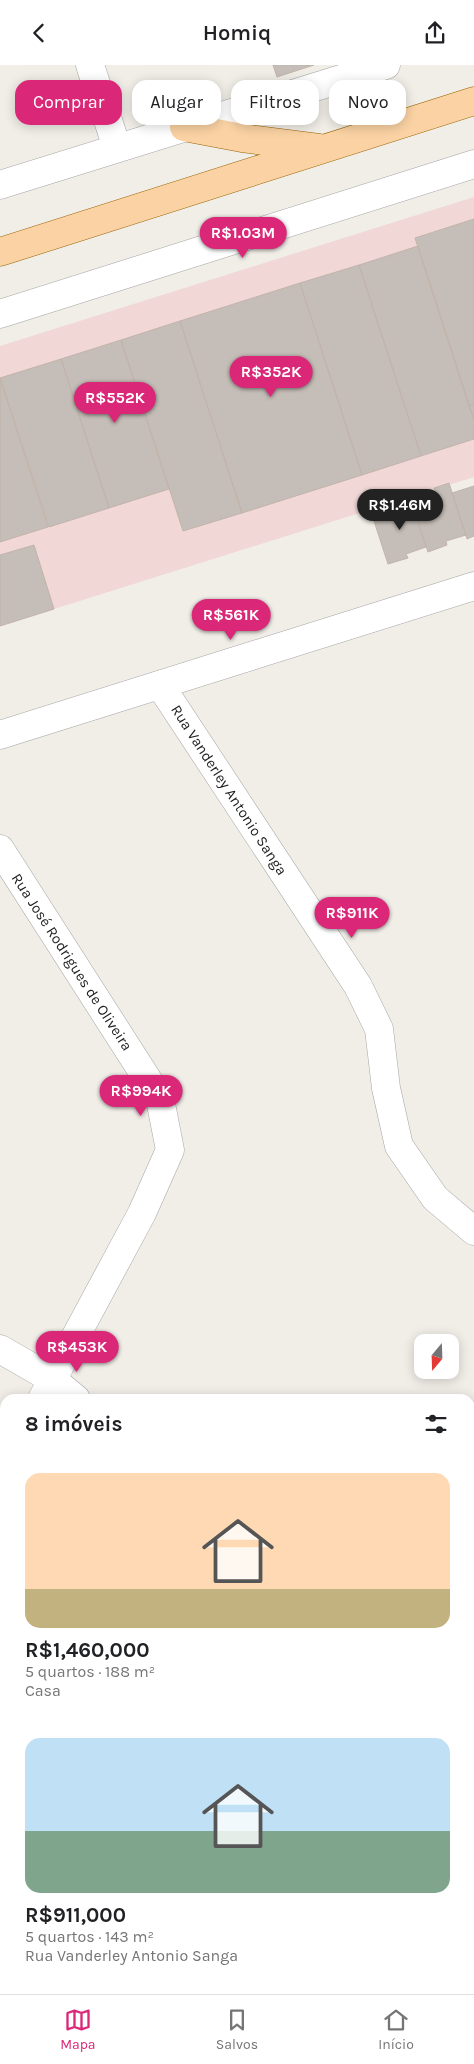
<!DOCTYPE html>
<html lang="pt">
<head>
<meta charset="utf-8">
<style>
	:root { --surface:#fff; --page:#f2f2f2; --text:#202124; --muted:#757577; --line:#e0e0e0; --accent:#db2777 }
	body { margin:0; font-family:Karla,sans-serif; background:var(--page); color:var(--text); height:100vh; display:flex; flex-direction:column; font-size:19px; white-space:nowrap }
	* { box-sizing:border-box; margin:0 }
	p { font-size:16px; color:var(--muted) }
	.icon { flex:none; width:28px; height:28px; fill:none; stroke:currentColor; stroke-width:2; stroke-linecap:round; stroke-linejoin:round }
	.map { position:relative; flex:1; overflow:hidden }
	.sheet { position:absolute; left:0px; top:1329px; width:475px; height:601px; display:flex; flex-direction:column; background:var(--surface); border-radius:15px 15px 0 0; box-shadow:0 2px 12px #0003 }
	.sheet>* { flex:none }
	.hud { position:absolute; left:15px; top:15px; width:445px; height:45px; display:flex; gap:10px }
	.needle { width:32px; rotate:199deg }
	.buttons { position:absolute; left:414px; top:1269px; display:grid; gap:10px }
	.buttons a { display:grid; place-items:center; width:45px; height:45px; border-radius:10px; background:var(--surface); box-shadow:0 2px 12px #0003; font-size:25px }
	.price { position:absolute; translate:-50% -42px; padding:0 11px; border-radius:18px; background:var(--accent); color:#fff; font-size:16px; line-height:32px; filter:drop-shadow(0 1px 2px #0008) }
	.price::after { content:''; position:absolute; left:50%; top:30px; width:15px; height:11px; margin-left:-8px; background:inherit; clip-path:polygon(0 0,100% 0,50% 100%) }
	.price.active { background:#222; color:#fff }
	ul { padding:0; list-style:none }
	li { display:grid; align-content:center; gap:10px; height:265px; padding:0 25px }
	li span { display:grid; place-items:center; height:155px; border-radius:15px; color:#555 }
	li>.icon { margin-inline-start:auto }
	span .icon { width:90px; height:90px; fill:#fffc; stroke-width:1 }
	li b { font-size:21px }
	h2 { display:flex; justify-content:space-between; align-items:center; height:60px; padding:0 25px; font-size:21px }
	.pill { padding:0 18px; border-radius:15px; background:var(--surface); box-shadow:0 2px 12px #0003; font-size:18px; line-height:45px }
	.pill.active { background:var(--accent); color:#fff }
	header { display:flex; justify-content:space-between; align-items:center; height:65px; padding:0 25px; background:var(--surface); font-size:22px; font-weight:600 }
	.dock { display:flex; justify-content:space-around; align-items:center; height:70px; border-top:1px solid var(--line); background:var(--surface); font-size:14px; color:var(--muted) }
	.dock a { display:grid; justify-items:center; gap:2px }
	.dock .active { color:var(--accent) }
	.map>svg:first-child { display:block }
	.commercial { fill:#f1d8d7 }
	.building { fill:#c5bdb7; stroke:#c2b4aa }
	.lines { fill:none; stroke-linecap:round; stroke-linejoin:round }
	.minor-casing { stroke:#a5a5a5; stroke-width:29 }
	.major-casing { stroke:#996404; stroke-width:29 }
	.minor { stroke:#fff; stroke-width:28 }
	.major { stroke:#fad2a3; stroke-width:28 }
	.labels { text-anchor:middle; stroke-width:4; stroke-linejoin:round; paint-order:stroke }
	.street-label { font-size:15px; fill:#212121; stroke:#fff }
</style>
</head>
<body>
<header><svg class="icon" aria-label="back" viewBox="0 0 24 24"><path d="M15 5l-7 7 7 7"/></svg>Homiq<svg class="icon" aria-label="share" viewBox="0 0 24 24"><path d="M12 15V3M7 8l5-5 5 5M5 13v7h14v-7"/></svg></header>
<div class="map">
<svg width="474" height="1929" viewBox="0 0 474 1929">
	<rect width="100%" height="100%" fill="#f1ede7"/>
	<path class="commercial" d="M474,132V412L0,561V281Z"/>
	<path class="building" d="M273,0H314L277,12Z
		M474,154V339L469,341L415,173Z
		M418,181L474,355V374L421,391L359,200Z
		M359,200L421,391L362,410L300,218Z
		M300,218L362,410L242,448L180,256Z
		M180,256L242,448L183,466L121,275Z
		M121,275L169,424L109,443L61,294Z
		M61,294L109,443L49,462L0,313Z
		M0,313L48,462L0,477Z
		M474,339V355L469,341Z
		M449,418L466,470L446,476L447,480L428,487L413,441L437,433L434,423Z
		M474,421V471L467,474L452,428Z
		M409,430L426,482L406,489L408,493L388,499L373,453L398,445L395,435Z
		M34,480L54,544L0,561V490Z"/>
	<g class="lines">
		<defs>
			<path id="minor" d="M90,0L117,83
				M0,120L386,0
				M0,249L474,99
				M160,620L358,921L379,964L386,1023L399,1081L435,1133L474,1166
				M0,670L474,521
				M0,784L160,1034L170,1085L142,1148L42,1334
				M0,1284L52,1314L76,1334
				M0,1416L5,1406
				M470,1664L474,1668
				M0,1671L5,1675
				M470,1902L474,1898
				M301,1925L305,1929
				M440,1929L444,1925"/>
			<path id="major" d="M184,62L242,73L319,83
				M0,187L474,36"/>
		</defs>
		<use href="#minor" class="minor-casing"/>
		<use href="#major" class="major-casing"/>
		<use href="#minor" class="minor"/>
		<use href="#major" class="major"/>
	</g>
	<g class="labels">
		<g class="street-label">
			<text transform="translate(229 725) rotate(57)" y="5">Rua Vanderley Antonio Sanga</text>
			<text transform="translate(72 897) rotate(57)" y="5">Rua José Rodrigues de Oliveira</text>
		</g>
	</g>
</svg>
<div class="buttons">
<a><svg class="needle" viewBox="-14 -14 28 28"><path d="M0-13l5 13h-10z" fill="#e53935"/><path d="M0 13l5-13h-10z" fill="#757577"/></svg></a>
</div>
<b class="price" style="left:243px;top:194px">R$1.03M</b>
<b class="price" style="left:271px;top:333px">R$352K</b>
<b class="price" style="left:115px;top:359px">R$552K</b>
<b class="price active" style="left:400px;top:466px">R$1.46M</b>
<b class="price" style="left:231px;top:576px">R$561K</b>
<b class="price" style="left:352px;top:874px">R$911K</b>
<b class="price" style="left:141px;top:1052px">R$994K</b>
<b class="price" style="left:77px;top:1308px">R$453K</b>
<div class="hud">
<a class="pill active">Comprar</a>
<a class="pill">Alugar</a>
<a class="pill">Filtros</a>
<a class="pill">Novo</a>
</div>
<section class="sheet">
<h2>8 imóveis<svg class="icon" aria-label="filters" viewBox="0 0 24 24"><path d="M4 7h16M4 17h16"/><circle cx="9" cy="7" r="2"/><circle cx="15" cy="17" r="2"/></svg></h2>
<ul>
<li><span style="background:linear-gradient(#ffd9b3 75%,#c2b280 0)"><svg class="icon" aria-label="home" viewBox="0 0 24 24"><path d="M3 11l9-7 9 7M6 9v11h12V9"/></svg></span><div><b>R$1,460,000</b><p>5 quartos · 188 m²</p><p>Casa</p></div></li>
<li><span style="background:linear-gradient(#bfe0f5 60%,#7fa58c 0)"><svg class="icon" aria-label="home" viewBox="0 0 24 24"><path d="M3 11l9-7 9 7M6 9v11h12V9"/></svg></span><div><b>R$911,000</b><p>5 quartos · 143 m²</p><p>Rua Vanderley Antonio Sanga</p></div></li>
</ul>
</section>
</div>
<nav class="dock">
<a class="active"><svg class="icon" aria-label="map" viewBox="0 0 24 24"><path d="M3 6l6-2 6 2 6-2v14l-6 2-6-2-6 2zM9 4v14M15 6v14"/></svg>Mapa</a>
<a><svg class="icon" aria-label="saved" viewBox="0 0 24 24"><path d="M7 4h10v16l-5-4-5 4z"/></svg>Salvos</a>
<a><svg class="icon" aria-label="home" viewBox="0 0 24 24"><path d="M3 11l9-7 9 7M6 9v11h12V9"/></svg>Início</a>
</nav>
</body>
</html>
